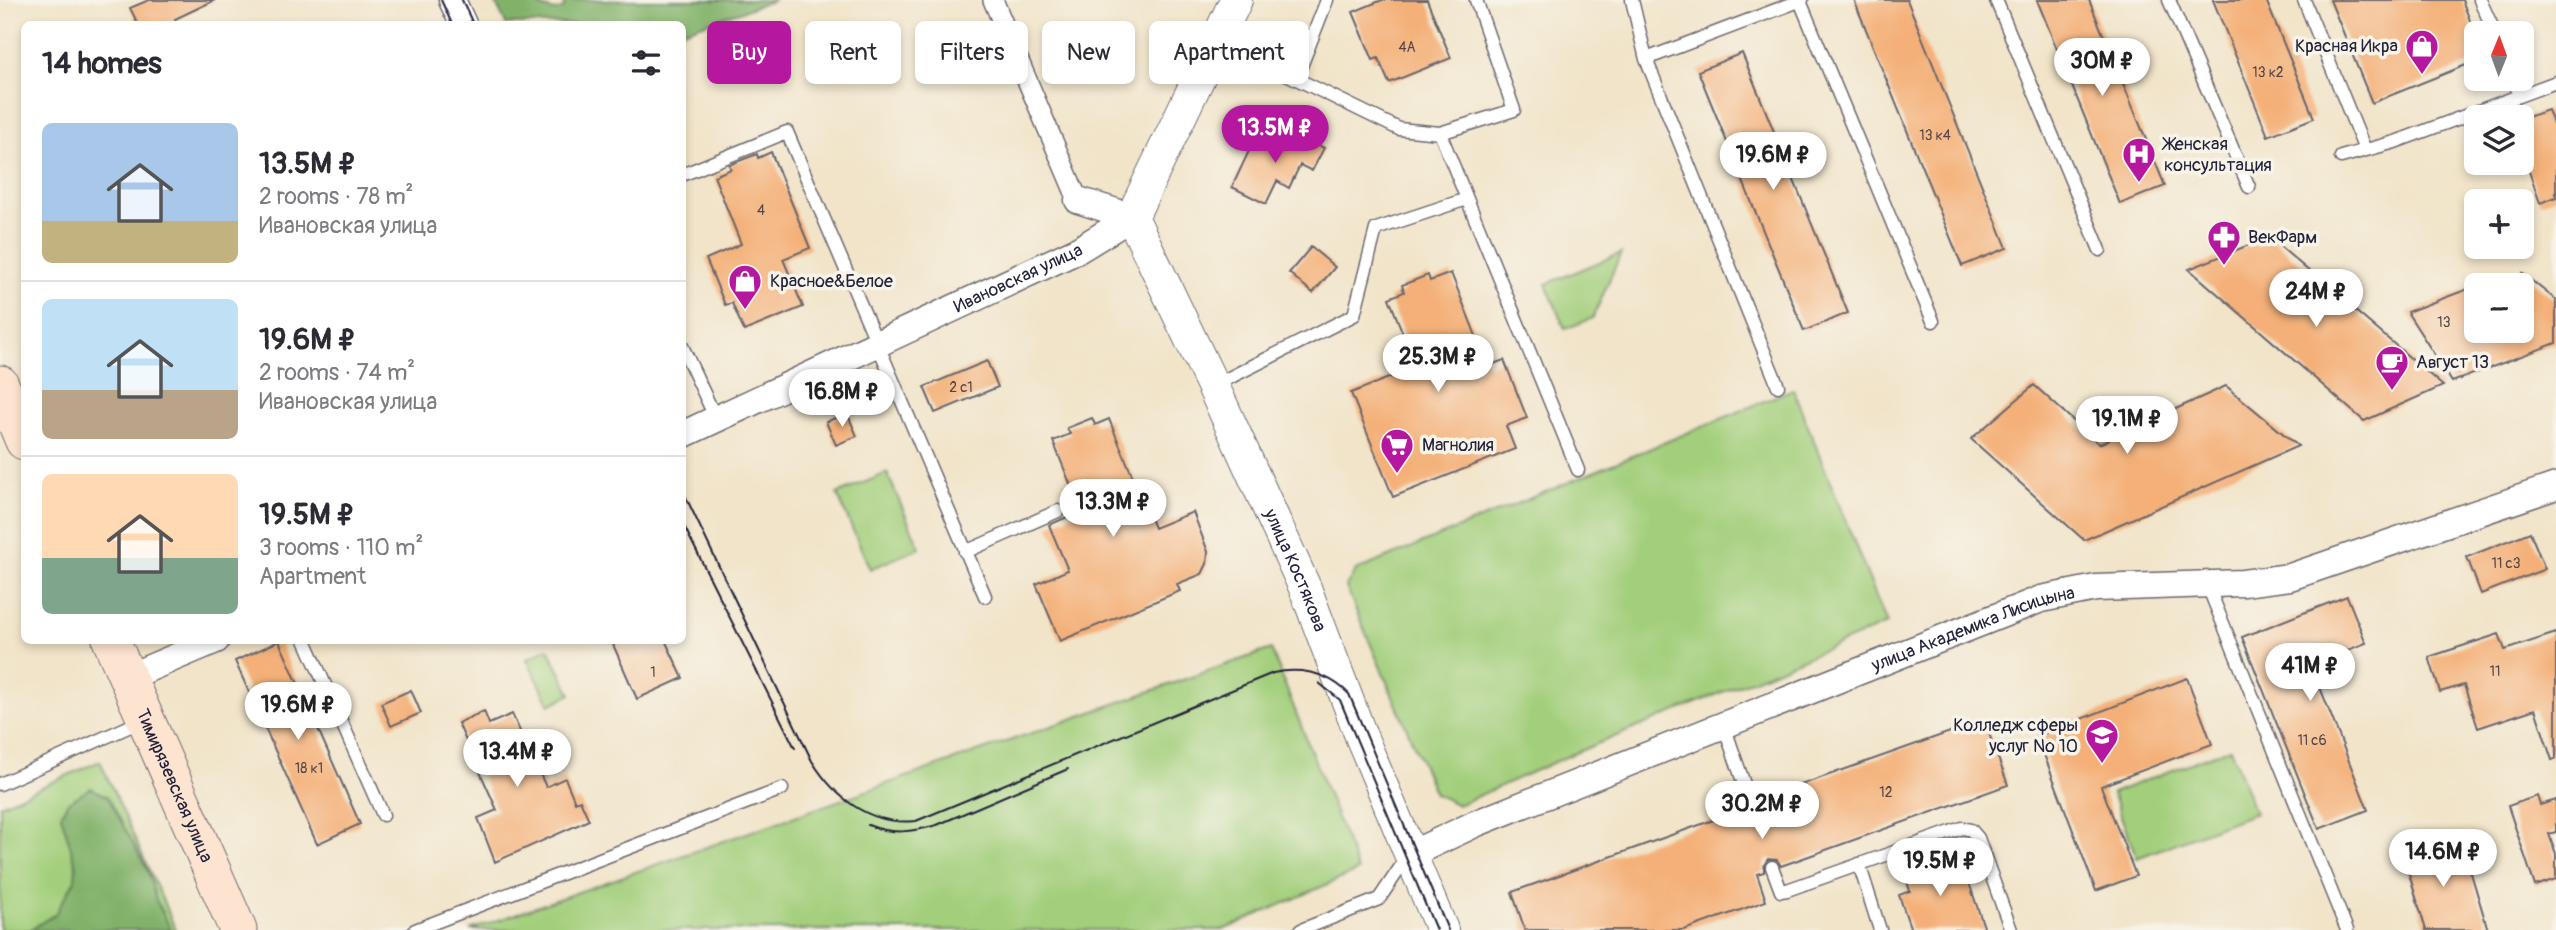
<!DOCTYPE html>
<html lang="en">
<head>
<meta charset="utf-8">
<style>
	:root { --surface:#fff; --page:#f2f2f3; --text:#2b2b33; --muted:#7c7c81; --line:#e1e1e2; --accent:#b5179e }
	body { margin:0; font-family:Pangolin,sans-serif; background:var(--page); color:var(--text); height:100vh; display:flex; flex-direction:column; font-size:26px; white-space:nowrap }
	* { box-sizing:border-box; margin:0 }
	p { font-size:23px; color:var(--muted) }
	.icon { flex:none; width:38px; height:38px; fill:none; stroke:currentColor; stroke-width:2; stroke-linecap:round; stroke-linejoin:round }
	.map { position:relative; flex:1; overflow:hidden }
	.drawer { position:absolute; left:21px; top:21px; width:665px; height:623px; display:flex; flex-direction:column; background:var(--surface); border-radius:10px; box-shadow:0 4px 10px #0003 }
	.drawer>* { flex:none }
	.guide { position:absolute; left:707px; top:21px; width:665px; height:63px; display:flex; gap:14px }
	.needle { width:46px; rotate:1deg }
	.controls { position:absolute; left:2464px; top:21px; display:grid; gap:14px }
	.controls a { display:grid; place-items:center; width:70px; height:70px; border-radius:10px; background:var(--surface); box-shadow:0 4px 10px #0003; font-size:35px }
	.price { position:absolute; translate:-50% -60px; padding:0 16px; border-radius:24px; background:#fff; color:#222; font-size:23px; line-height:46px; filter:drop-shadow(0 2px 4px #0008) }
	.price::after { content:''; position:absolute; left:50%; top:42px; width:21px; height:16px; margin-left:-10px; background:inherit; clip-path:polygon(0 0,100% 0,50% 100%) }
	.price.on { background:var(--accent); color:#fff }
	ul { padding:0; list-style:none }
	li { display:flex; align-items:center; gap:21px; height:175px; padding:0 21px }
	li+li { border-top:2px solid var(--line) }
	li span { display:grid; place-items:center; flex:none; width:196px; height:140px; border-radius:10px; color:#555 }
	li>.icon { margin-inline-start:auto }
	span .icon { width:84px; height:84px; fill:#fffc; stroke-width:1 }
	li b { font-size:30px }
	h2 { display:flex; justify-content:space-between; align-items:center; height:84px; padding:0 21px; font-size:30px }
	.pill { padding:0 24px; border-radius:10px; background:var(--surface); box-shadow:0 4px 10px #0003; font-size:24px; line-height:63px }
	.pill.on { background:var(--accent); color:#fff }
	.map>svg:first-child { display:block }
	.green { fill:#a3cf7b; stroke:#62785b; stroke-width:2 }
	.forest { fill:#82b26b; stroke:#526a53; stroke-width:2 }
	.building { fill:#f4b078 }
	.lines { fill:none; stroke-linecap:round; stroke-linejoin:round }
	.service-casing { stroke:#6a666d; stroke-width:15 }
	.pedestrian-casing { stroke:#6a666d; stroke-width:22 }
	.minor-casing { stroke:#6a666d; stroke-width:29 }
	.tertiary-casing { stroke:#6a666d; stroke-width:34 }
	.secondary-casing { stroke:#6a666d; stroke-width:39 }
	.service { stroke:#fff; stroke-width:12 }
	.pedestrian { stroke:#fff; stroke-width:19 }
	.minor { stroke:#fff; stroke-width:26 }
	.tertiary { stroke:#fff; stroke-width:32 }
	.secondary { stroke:#fde4d0; stroke-width:37 }
	.tram { stroke:#22223b; stroke-width:2 }
	.labels { text-anchor:middle; stroke-width:7; stroke-linejoin:round; paint-order:stroke }
	.number-label { font-size:14px; fill:#56464a }
	.poi-label { font-size:18px; fill:#22223b; stroke:#f7f3e8; text-anchor:start }
	.street-label { font-size:18px; fill:#22223b; stroke:#f7f3e8 }
</style>
</head>
<body>
<div class="map">
<svg width="2556" height="930" viewBox="0 0 2556 930">
	<rect width="100%" height="100%" fill="#f7f3e8"/>
	<filter id="ink" filterUnits="userSpaceOnUse"><feTurbulence type="fractalNoise" baseFrequency=".0143" numOctaves="2"/><feDisplacementMap in="SourceGraphic" scale="14" xChannelSelector="R" yChannelSelector="G"/><feConvolveMatrix kernelMatrix="1 2 1 2 8 2 1 2 1" color-interpolation-filters="sRGB"/></filter>
	<filter id="wash" filterUnits="userSpaceOnUse"><feTurbulence type="fractalNoise" baseFrequency=".00686" numOctaves="4" result="noise"/><feDisplacementMap in="SourceGraphic" scale="28" xChannelSelector="R" yChannelSelector="G"/><feGaussianBlur stdDeviation="1.57" result="paint"/><feColorMatrix in="noise" values="0 0 0 0 0 0 0 0 0 0 0 0 0 0 0 0 0 1.4 0 .05"/><feComposite in="paint" operator="in"/></filter>
	<g filter="url(#wash)">
		<rect width="100%" height="100%" fill="#f1e4c9"/>
		<path class="green" d="M1621,253L1593,318L1565,329L1546,284Z
			M1793,389L1887,624L1568,756L1458,805L1435,794L1346,587L1355,571Z
			M887,473L920,548L870,569L837,494Z
			M548,648L571,694L550,705L527,659Z
			M1271,649L1358,871L1223,930H470Z
			M2230,748L2255,813L2137,858L2112,793Z
			M100,761L176,930H0V805Z"/>
		<path class="forest" d="M494,0H538L541,7L555,11L564,8V0H775L683,31L682,24H506Z
			M91,788L108,797L148,871L156,900L171,930H30L55,914L75,880L76,866L61,815L67,803Z"/>
		<g id="blocks">
			<path class="building" d="M149,0H215L175,19L177,24H138L130,8Z
				M1382,0H1427L1451,58L1389,83L1378,58L1373,60L1353,12Z
				M1854,0H1907L2007,248L1962,266Z
				M2037,0H2089L2165,186L2120,204Z
				M2213,0H2266L2314,118L2268,136Z
				M2330,0H2462L2476,36V61L2372,103Z
				M1742,53L1848,313L1804,331L1698,71Z
				M2548,110L2556,132V197L2540,203L2522,151V119Z
				M1285,129L1324,148L1312,171L1300,165L1289,188L1277,181L1266,204L1232,187L1255,138L1275,148Z
				M771,152L810,248L783,259L803,307L744,331L732,303L725,305L706,259L741,244L714,176L731,169L729,165L757,154L758,158Z
				M2269,237L2373,326L2443,386L2364,421L2189,269Z
				M1311,247L1335,267L1313,293L1289,273Z
				M1451,273L1488,366L1504,360L1527,418L1506,426L1515,449L1393,497L1351,393L1416,367L1389,298L1404,292L1402,285L1428,275L1430,281Z
				M2522,273L2556,300V343L2452,382L2407,312L2476,286V331H2522Z
				M987,361L998,387L935,413L924,387Z
				M2034,385L2099,444L2226,386L2298,446L2084,540L1971,439Z
				M847,413L857,436L836,445L826,422Z
				M1092,418L1095,425L1109,419L1154,528L1193,512L1208,552L1207,564L1202,574L1177,584L1180,591L1060,641L1036,584L1068,570L1049,525L1081,511L1053,441L1070,434L1067,428Z
				M2530,532L2545,569L2481,594L2467,557Z
				M2347,596L2366,643L2311,664L2368,810L2319,829L2242,637Z
				M2556,633V759L2552,760L2535,709L2478,728L2464,685L2440,692L2429,657L2499,634L2505,650Z
				M611,640H665L683,678L637,699Z
				M279,641L360,824L317,844L235,661Z
				M2187,678L2212,744L2101,786L2136,876L2096,891L2037,736Z
				M411,690L421,713L391,726L381,703Z
				M484,711L489,724L512,714L546,787L565,778L575,802L580,800L589,820L495,862L478,818L497,810L458,723Z
				M1984,720L2008,785L1781,866L1777,860L1768,859L1764,865V872L1757,874L1766,901L1684,930H1525L1512,892L1744,809L1749,820L1757,821L1762,815L1760,804L1765,802L1764,798Z
				M2537,796L2540,805L2556,800V832L2549,834L2556,854V879L2535,886L2508,806Z
				M2429,835L2437,862L2465,853L2488,930H2426L2400,844Z
				M1950,854L1958,876L1966,874L1985,930H1911L1899,895L1910,891L1903,870Z"/>
		</g>
	</g>
	<g filter="url(#ink)">
		<use href="#blocks" fill-opacity="0" stroke="#6a666d" stroke-width="2"/>
		<g class="lines">
			<defs>
				<path id="service" d="M1632,0L1646,59L1778,386
					M1996,0L2100,250
					M2169,0L2249,187
					M2304,0L2365,150
					M2480,0L2495,33
					M1800,1L1933,321
					M1217,40L1399,129L1440,133L1514,110L1476,0
					M1646,59L1802,0
					M1296,79L1327,0
					M2513,79L2519,94
					M1440,133L1578,470
					M2341,157L2395,142L2556,82
					M682,175L787,132L985,596
					M682,346L716,419
					M1213,386L1354,315L1376,229L1467,199
					M965,552L1058,511
					M2207,584L2347,930
					M305,640L383,815
					M1724,726L1754,813
					M0,784L144,720
					M1859,864L1880,930
					M1772,867L1781,891L1787,890L1962,828L1971,830L1978,838L2011,930
					M415,930L782,789
					M1301,930L1379,899L1408,856"/>
				<path id="pedestrian" d="M993,0L1078,200"/>
				<g id="minor">
					<path d="M452,0L463,24"/>
					<path d="M1078,200L1132,217"/>
					<path id="s1" d="M682,435L1078,250L1132,217"/>
					<path d="M126,678L216,640"/>
					<path id="s2" d="M1411,854L1477,823L2041,599L2096,588L2243,583L2290,577L2556,486"/>
				</g>
				<g id="tertiary">
					<path id="s3" d="M1236,0L1132,217L1213,386L1305,588L1361,736L1442,930"/>
				</g>
				<g id="secondary">
					<path d="M0,384L24,441"/>
					<path id="s4" d="M111,640L238,930"/>
				</g>
			</defs>
			<use href="#service" class="service-casing"/>
			<use href="#pedestrian" class="pedestrian-casing"/>
			<use href="#minor" class="minor-casing"/>
			<use href="#tertiary" class="tertiary-casing"/>
			<use href="#secondary" class="secondary-casing"/>
			<use href="#service" class="service"/>
			<use href="#pedestrian" class="pedestrian"/>
			<use href="#minor" class="minor"/>
			<use href="#tertiary" class="tertiary"/>
			<use href="#secondary" class="secondary"/>
			<path class="tram" d="M441,0L452,24
				M462,0L473,24
				M682,489L812,761C835,798 870,826 916,821L1273,673C1302,667 1327,672 1349,694L1448,930
				M682,522L795,748
				M1319,683L1340,700L1436,930
				M868,825C892,835 912,832 937,825L1068,769"/>
		</g>
	</g>
	<defs>
		<symbol id="shop-pin" viewBox="-11 -11 22 30"><path d="M0 17L-7.5 6A9.5 9.5 0 1 1 7.5 6Z" fill="#b5179e" stroke="#f7f3e8"/><path d="M-5-2.5h2.3a2.7 3.5 0 0 1 5.4 0H5L5.5 6h-11ZM-1.5-2.5h3a1.5 2.3 0 0 0-3 0Z" fill="#fff"/></symbol>
		<symbol id="hospital-pin" viewBox="-11 -11 22 30"><path d="M0 17L-7.5 6A9.5 9.5 0 1 1 7.5 6Z" fill="#b5179e" stroke="#f7f3e8"/><path d="M-5-5h3v3.5h4V-5h3V5h-3V1.5h-4V5h-3Z" fill="#fff"/></symbol>
		<symbol id="pharmacy-pin" viewBox="-11 -11 22 30"><path d="M0 17L-7.5 6A9.5 9.5 0 1 1 7.5 6Z" fill="#b5179e" stroke="#f7f3e8"/><path d="M-2-6h4v4h4v4h-4v4h-4v-4h-4v-4h4Z" fill="#fff"/></symbol>
		<symbol id="cafe-pin" viewBox="-11 -11 22 30"><path d="M0 17L-7.5 6A9.5 9.5 0 1 1 7.5 6Z" fill="#b5179e" stroke="#f7f3e8"/><path d="M-5.5-4.5H6V0H3Q3 3.5 0 3.5H-2.5Q-5.5 3.5-5.5 0ZM3-3.2v2h1.7v-2ZM-6 4.5H4V6H-6Z" fill="#fff"/></symbol>
		<symbol id="supermarket-pin" viewBox="-11 -11 22 30"><path d="M0 17L-7.5 6A9.5 9.5 0 1 1 7.5 6Z" fill="#b5179e" stroke="#f7f3e8"/><path d="M-6-5.5h2.5l.6 2H6L4.5 2H-2.5L-4.4-4H-6ZM-1.5 3.2a1.3 1.3 0 1 0 .1 0ZM3 3.2a1.3 1.3 0 1 0 .1 0Z" fill="#fff"/></symbol>
		<symbol id="university-pin" viewBox="-11 -11 22 30"><path d="M0 17L-7.5 6A9.5 9.5 0 1 1 7.5 6Z" fill="#b5179e" stroke="#f7f3e8"/><path d="M0-5L7-2L0 1L-7-2ZM-4 1L0 2.5L4 1V4Q0 6-4 4Z" fill="#fff"/></symbol>
	</defs>
	<g fill-rule="evenodd">
		<use href="#shop-pin" x="2403" y="27" width="38" height="52"/>
		<use href="#hospital-pin" x="2120" y="135" width="38" height="52"/>
		<use href="#pharmacy-pin" x="2205" y="218" width="38" height="52"/>
		<use href="#shop-pin" x="726" y="262" width="38" height="52"/>
		<use href="#cafe-pin" x="2373" y="343" width="38" height="52"/>
		<use href="#supermarket-pin" x="1378" y="426" width="38" height="52"/>
		<use href="#university-pin" x="2083" y="716" width="38" height="52"/>
	</g>
	<g class="labels">
		<g class="number-label">
			<text x="1407" y="52">4А</text>
			<text x="2268" y="77">13 к2</text>
			<text x="1935" y="140">13 к4</text>
			<text x="761" y="215">4</text>
			<text x="2444" y="327">13</text>
			<text x="961" y="392">2 с1</text>
			<text x="2506" y="568">11 с3</text>
			<text x="2495" y="676">11</text>
			<text x="653" y="677">1</text>
			<text x="2312" y="745">11 с6</text>
			<text x="309" y="773">18 к1</text>
			<text x="1886" y="797">12</text>
		</g>
		<g class="poi-label">
			<text x="2398" y="52" text-anchor="end">Красная Икра</text>
			<text x="2164" y="150">Женская<tspan x="2164" dy="21">консультация</tspan></text>
			<text x="2248" y="243">ВекФарм</text>
			<text x="770" y="287">Красное&amp;Белое</text>
			<text x="2416" y="368">Август 13</text>
			<text x="1422" y="451">Магнолия</text>
			<text x="2078" y="731" text-anchor="end">Колледж сферы<tspan x="2078" dy="21">услуг № 10</tspan></text>
		</g>
		<g class="street-label">
			<text dy="6" stroke="none"><textPath href="#s1" startOffset="371">Ивановская улица</textPath></text>
			<text dy="6" stroke="none"><textPath href="#s3" startOffset="630">улица Костякова</textPath></text>
			<text dy="6" stroke="none"><textPath href="#s2" startOffset="606">улица Академика Лисицына</textPath></text>
			<text dy="6" stroke="none"><textPath href="#s4" startOffset="159">Тимирязевская улица</textPath></text>
		</g>
	</g>
</svg>
<div class="controls">
<a><svg class="needle" viewBox="-14 -14 28 28"><path d="M0-13l5 13h-10z" fill="#e53935"/><path d="M0 13l5-13h-10z" fill="#7c7c81"/></svg></a>
<a><svg class="icon" aria-label="layers" viewBox="0 0 24 24"><path d="M12 4l9 5-9 5-9-5zM3 14l9 5 9-5"/></svg></a>
<a>+</a>
<a>−</a>
</div>
<b class="price" style="left:2102px;top:98px">30M ₽</b>
<b class="price on" style="left:1275px;top:165px">13.5M ₽</b>
<b class="price" style="left:1773px;top:192px">19.6M ₽</b>
<b class="price" style="left:2316px;top:329px">24M ₽</b>
<b class="price" style="left:1438px;top:394px">25.3M ₽</b>
<b class="price" style="left:842px;top:429px">16.8M ₽</b>
<b class="price" style="left:2127px;top:456px">19.1M ₽</b>
<b class="price" style="left:1113px;top:539px">13.3M ₽</b>
<b class="price" style="left:2310px;top:703px">41M ₽</b>
<b class="price" style="left:298px;top:742px">19.6M ₽</b>
<b class="price" style="left:517px;top:789px">13.4M ₽</b>
<b class="price" style="left:1762px;top:841px">30.2M ₽</b>
<b class="price" style="left:2443px;top:889px">14.6M ₽</b>
<b class="price" style="left:1940px;top:898px">19.5M ₽</b>
<div class="guide">
<a class="pill on">Buy</a>
<a class="pill">Rent</a>
<a class="pill">Filters</a>
<a class="pill">New</a>
<a class="pill">Apartment</a>
</div>
<section class="drawer">
<h2>14 homes<svg class="icon" aria-label="filters" viewBox="0 0 24 24"><path d="M4 7h16M4 17h16"/><circle cx="9" cy="7" r="2"/><circle cx="15" cy="17" r="2"/></svg></h2>
<ul>
<li><span style="background:linear-gradient(#a9c7e8 70%,#c2b280 0)"><svg class="icon" aria-label="home" viewBox="0 0 24 24"><path d="M3 11l9-7 9 7M6 9v11h12V9"/></svg></span><div><b>13.5M ₽</b><p>2 rooms · 78 m²</p><p>Ивановская улица</p></div></li>
<li><span style="background:linear-gradient(#bfe0f5 65%,#b9a48a 0)"><svg class="icon" aria-label="home" viewBox="0 0 24 24"><path d="M3 11l9-7 9 7M6 9v11h12V9"/></svg></span><div><b>19.6M ₽</b><p>2 rooms · 74 m²</p><p>Ивановская улица</p></div></li>
<li><span style="background:linear-gradient(#ffd9b3 60%,#7fa58c 0)"><svg class="icon" aria-label="home" viewBox="0 0 24 24"><path d="M3 11l9-7 9 7M6 9v11h12V9"/></svg></span><div><b>19.5M ₽</b><p>3 rooms · 110 m²</p><p>Apartment</p></div></li>
</ul>
</section>
</div>
</body>
</html>
